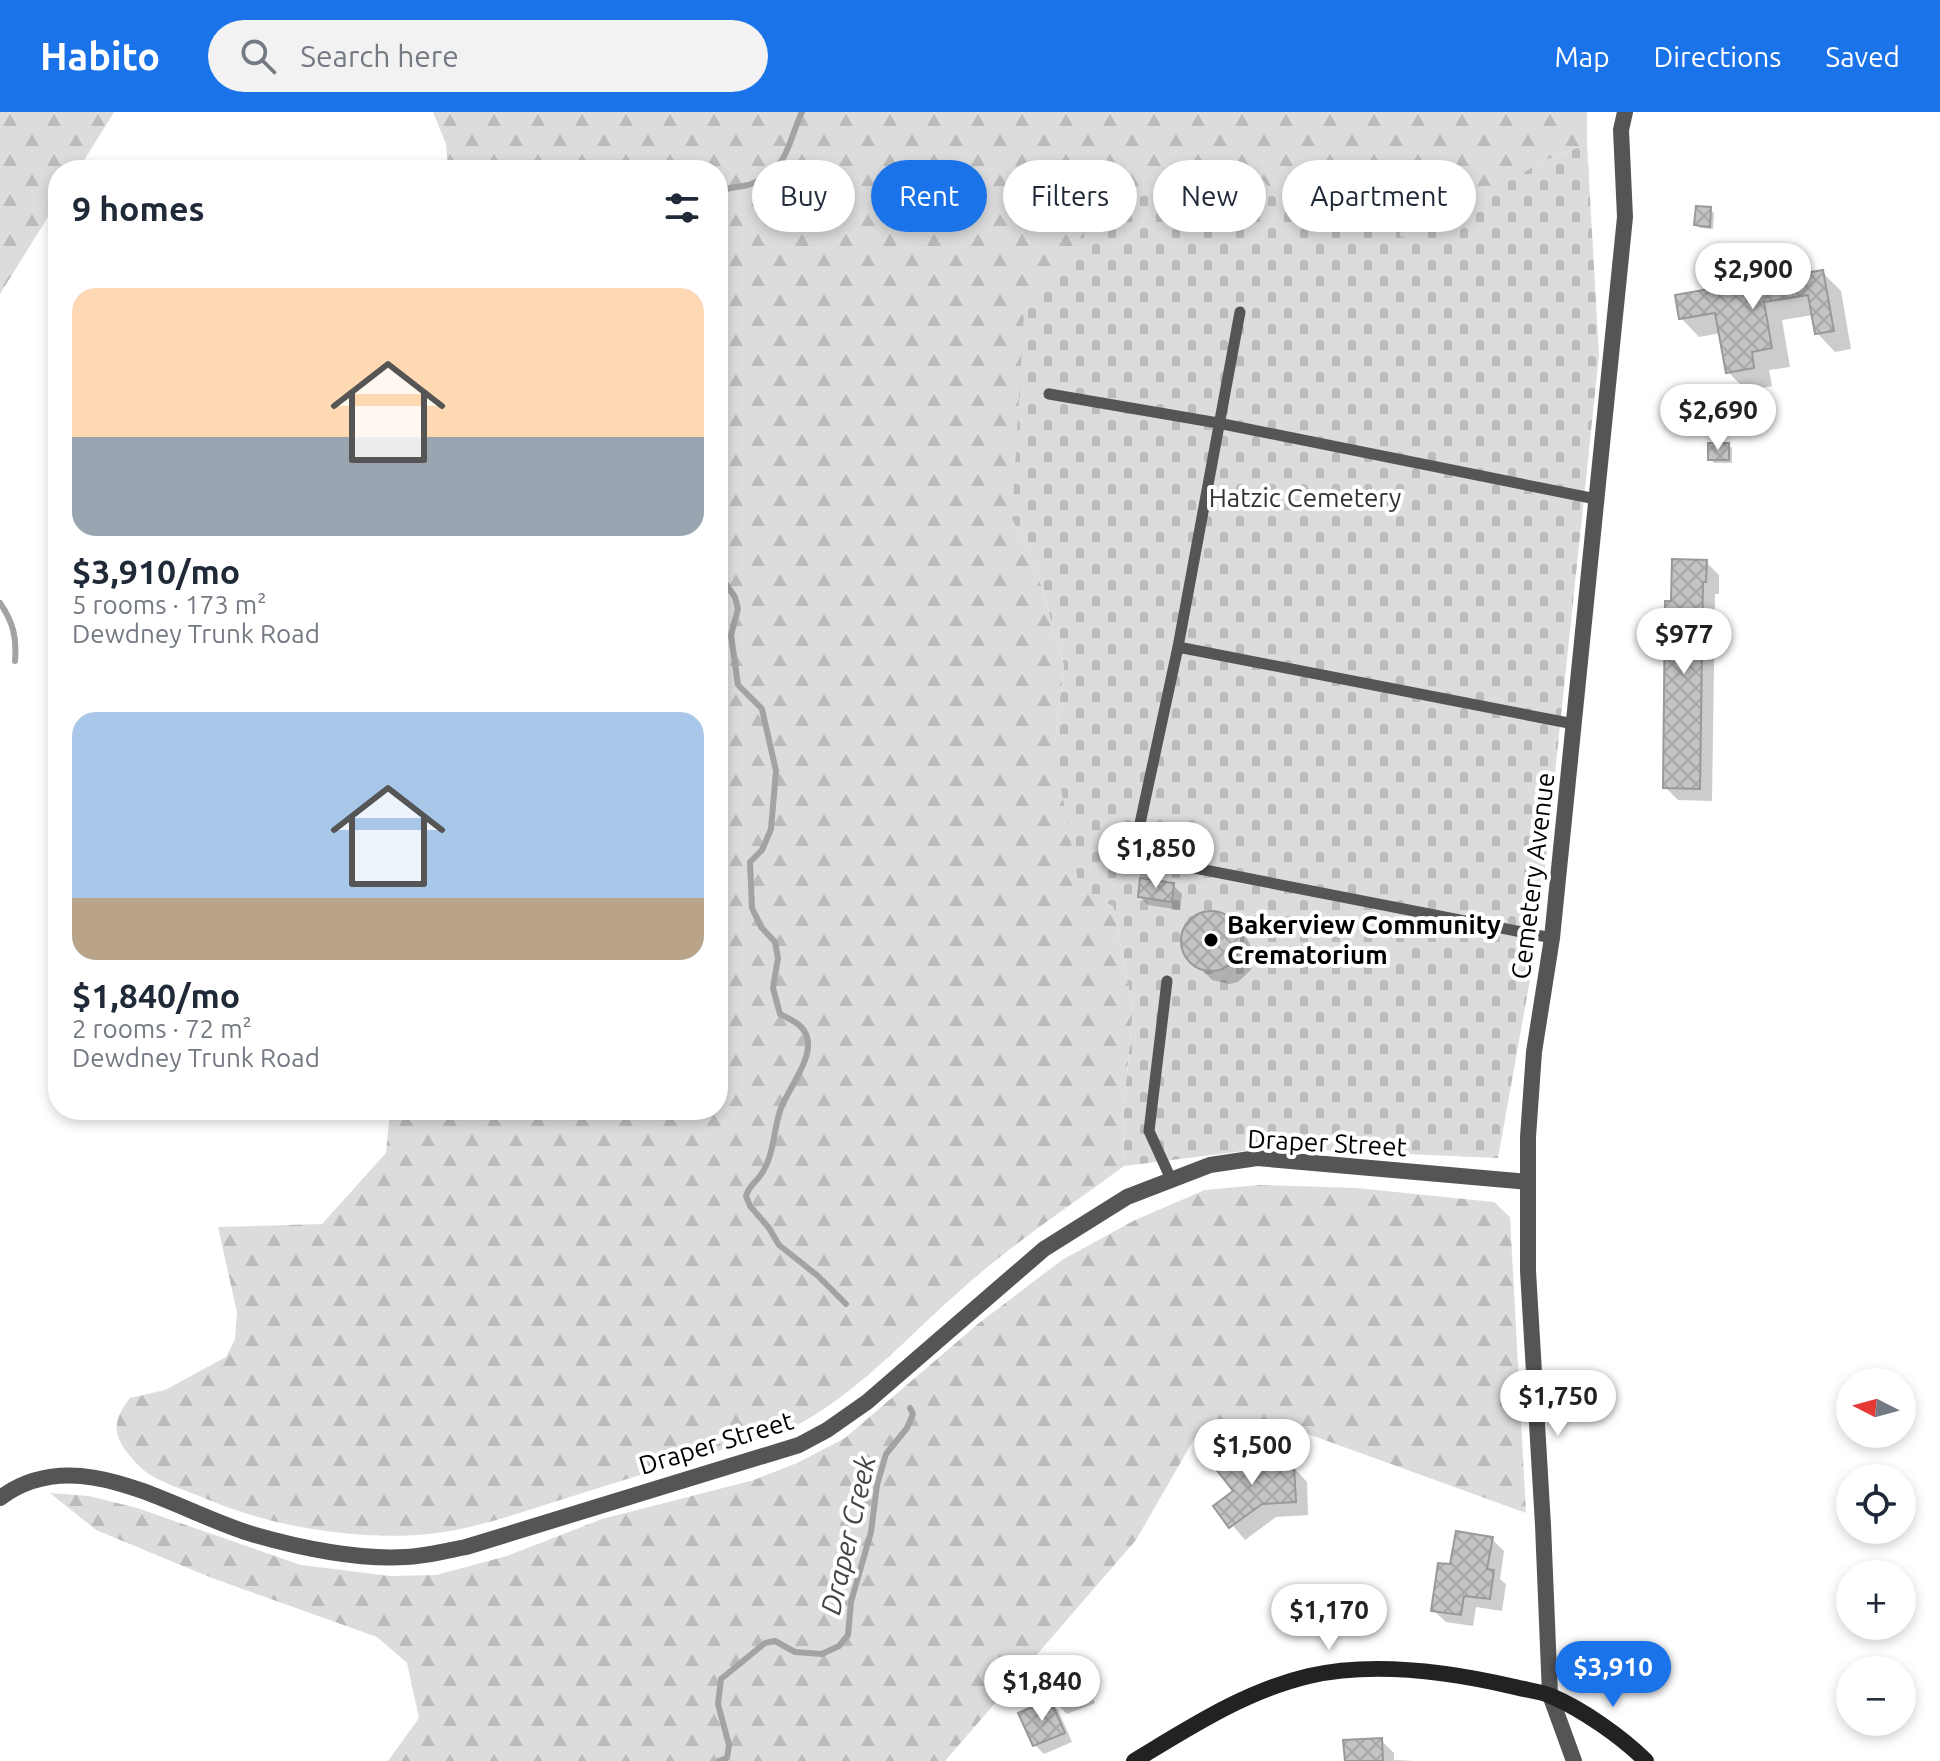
<!DOCTYPE html>
<html lang="en">
<head>
<meta charset="utf-8">
<style>
	:root { --surface:#fff; --page:#f2f2f3; --text:#1f2937; --muted:#747a83; --accent:#1a73e8 }
	body { margin:0; font-family:Ubuntu,sans-serif; background:var(--page); color:var(--text); height:100vh; display:flex; flex-direction:column; font-size:30px; white-space:nowrap }
	* { box-sizing:border-box; margin:0 }
	p { font-size:26px; color:var(--muted) }
	.icon { flex:none; width:44px; height:44px; fill:none; stroke:currentColor; stroke-width:2; stroke-linecap:round; stroke-linejoin:round }
	.map { position:relative; flex:1; overflow:hidden }
	.side { position:absolute; left:48px; top:48px; width:680px; height:960px; display:flex; flex-direction:column; background:var(--surface); border-radius:32px; box-shadow:0 4px 12px #0003 }
	.side>* { flex:none }
	.hud { position:absolute; left:752px; top:48px; width:760px; height:72px; display:flex; gap:16px }
	.needle { width:52px; rotate:276deg }
	.fabs { position:absolute; left:1836px; top:1256px; display:grid; gap:16px }
	.fabs a { display:grid; place-items:center; width:80px; height:80px; border-radius:50%; background:var(--surface); box-shadow:0 4px 12px #0003; font-size:40px }
	.price { position:absolute; translate:-50% -68px; padding:0 18px; border-radius:28px; background:#fff; color:#222; font-size:26px; line-height:52px; filter:drop-shadow(0 2px 4px #0008) }
	.price::after { content:''; position:absolute; left:50%; top:48px; width:24px; height:18px; margin-left:-12px; background:inherit; clip-path:polygon(0 0,100% 0,50% 100%) }
	.price.active { background:var(--accent); color:#fff }
	ul { padding:0; list-style:none }
	li { display:grid; align-content:center; gap:16px; height:424px; padding:0 24px }
	li span { display:grid; place-items:center; height:248px; border-radius:24px; color:#555 }
	li>.icon { margin-inline-start:auto }
	span .icon { width:144px; height:144px; fill:#fffc; stroke-width:1 }
	li b { font-size:34px }
	h2 { display:flex; justify-content:space-between; align-items:center; height:96px; padding:0 24px; font-size:34px }
	.pill { padding:0 28px; border-radius:36px; background:var(--surface); box-shadow:0 4px 12px #0003; font-size:28px; line-height:72px }
	.pill.active { background:var(--accent); color:#fff }
	header { display:flex; align-items:center; gap:48px; box-sizing:border-box; height:112px; padding:0 40px; background:var(--accent); color:#fff }
	header strong { font-size:38px }
	nav { display:flex; gap:44px; margin-inline-start:auto; font-size:28px }
	.search { width:560px; height:72px; background:var(--page); display:flex; align-items:center; gap:20px; box-sizing:border-box; padding:0 28px; border-radius:44px; color:var(--muted); font-size:30px }
	.map>svg:first-child { display:block }
	.forest { fill:url(#forest-firs) }
	.cemetery { fill:url(#cemetery-stones) }
	.shadow { fill:#0003 }
	.lines { fill:none; stroke-linecap:round; stroke-linejoin:round }
	.stream { stroke:#a3a3a3; stroke-width:6 }
	.building { fill:url(#building-cross-hatch); stroke:#999; stroke-width:2 }
	.lane { stroke:#555; stroke-width:11 }
	.street { stroke:#555; stroke-width:16 }
	.secondary { stroke:#222; stroke-width:16 }
	.poi-dot { fill:#000; stroke:#fff; stroke-width:3 }
	.labels { text-anchor:middle; stroke-width:8; stroke-linejoin:round; paint-order:stroke }
	.park-label { font-size:26px; fill:#333; stroke:#fff }
	.street-label { font-size:26px; fill:#000; stroke:#fff }
	.poi-label { font-size:26px; font-weight:bold; fill:#000; stroke:#fff; text-anchor:start }
	.water-label { font-size:28px; font-style:italic; fill:#444; stroke:#fff }
</style>
</head>
<body>
<header>
<strong>Habito</strong>
<div class="search"><svg class="icon" aria-label="search" viewBox="0 0 24 24"><circle cx="10" cy="10" r="6"/><path d="M15 15l6 6"/></svg>Search here</div>
<nav><a>Map</a><a>Directions</a><a>Saved</a></nav>
</header>
<div class="map">
<svg width="1940" height="1649" viewBox="0 0 1940 1649">
	<defs>
		<pattern id="forest-firs" width="22" height="20" patternUnits="userSpaceOnUse" patternTransform="scale(2)"><rect width="22" height="20" fill="#dcdcdc"/><path d="M5 1l3.5 6h-7zM16 11l3.5 6h-7z" fill="#bbb"/></pattern>
		<pattern id="cemetery-stones" width="16" height="16" patternUnits="userSpaceOnUse" patternTransform="scale(2)"><rect width="16" height="16" fill="#dcdcdc"/><path d="M2 7V4a2 2 0 0 1 4 0v3zM10 15v-3a2 2 0 0 1 4 0v3z" fill="#bbb"/></pattern>
		<pattern id="building-cross-hatch" width="8" height="8" patternUnits="userSpaceOnUse" patternTransform="scale(2)"><rect width="8" height="8" fill="#c4c4c4"/><path d="M0 0l8 8M0 8l8-8" fill="none" stroke="#a7a7a7"/></pattern>
	</defs>
	<rect width="100%" height="100%" fill="#fff"/>
	<path class="forest" d="M0,0H114L78,58H58V89L0,182Z
		M433,0H1587V32L1544,49L1479,86H1454L1401,126L1395,89H1279L1253,56L1211,50L1096,104L1012,407L1034,449L1064,553L1055,629L1113,794L1133,898L1123,1004L1124,1054C1073,1092 1019,1127 971,1169C911,1220 858,1284 786,1319C714,1340 642,1362 570,1385C524,1399 477,1417 429,1422C362,1429 271,1415 209,1388C189,1379 152,1369 138,1353C115,1328 108,1314 130,1286L165,1278L226,1245L235,1227L237,1200L218,1115L322,1112L386,1041L390,998H718V58H448L446,32Z
		M1258,1073L1356,1076L1494,1090L1510,1105L1526,1401L1269,1308L1201,1315L1136,1428L945,1649H388L419,1606L407,1551L377,1525L212,1466L96,1418L50,1381L89,1384L137,1396L301,1453L390,1464L436,1463L507,1444L602,1407L754,1368L797,1351L845,1326L979,1211L1062,1148L1135,1108L1205,1078Z"/>
	<path class="cemetery" d="M1587,32L1599,243L1538,823L1498,1046L1268,1036L1124,1054L1123,1004L1133,898L1113,794L1080,779L1054,638L1064,553L1034,449L1012,407L1024,201L1096,104L1211,50L1253,56L1279,89H1396L1401,126L1454,86L1479,85L1544,49Z"/>
	<path class="shadow" d="M1710,97L1714,101L1713,117L1700,116L1696,113Z
		M1822,160L1841,179L1851,237L1835,240L1817,221L1813,203L1782,208L1790,255L1769,258L1772,274L1747,279L1728,260L1721,221L1699,225L1681,206L1734,162L1746,174Z
		M1728,333L1732,336V351H1714L1710,347Z
		M1706,450L1719,463V482H1715L1712,689L1678,688L1665,675Z
		M1173,773L1182,782L1180,798L1148,793L1140,784Z
		M1203,802L1222,803L1230,808L1245,823L1254,840L1251,858L1238,870L1230,872L1212,868L1185,840V822L1191,808Z
		M1231,1338L1252,1360L1294,1356L1307,1370L1308,1403L1276,1405L1245,1428L1216,1394L1235,1380Z
		M1492,1427L1504,1439L1500,1467L1506,1472L1502,1499L1476,1495L1473,1514L1446,1510L1433,1498L1452,1454Z
		M1077,1559L1086,1567L1095,1591L1067,1602L1058,1593Z
		M1049,1590L1058,1598L1072,1630L1044,1642L1035,1633L1021,1602Z
		M1381,1628L1394,1641V1648L1416,1649H1346Z"/>
	<g class="lines">
		<path class="stream" d="M718,81C727,74 737,76 748,73C788,61 787,32 802,0
			M718,461L735,485L738,497L731,523L738,573L762,597L776,659L771,717L762,738L750,750L752,796L761,815L775,830L778,846L773,876L780,902C790,907 804,913 807,925C814,947 786,979 780,999C773,1021 774,1045 760,1064C754,1072 749,1074 746,1084L750,1094L769,1116L779,1133L818,1164L846,1192
			M0,491C13,510 17,525 15,549
			M719,1649L727,1646L729,1633L718,1592L721,1567L765,1531L775,1529L795,1540L822,1542L839,1534L848,1523L851,1490L871,1420L877,1373L886,1342L907,1316L913,1302L910,1296"/>
	</g>
	<path class="building" d="M1696,94L1711,95L1710,115L1694,113Z
		M1823,158L1834,219L1815,222L1808,183L1764,190L1772,236L1752,240L1754,256L1726,261L1715,201L1679,207L1675,183L1709,177L1707,164L1735,160L1737,173Z
		M1708,331H1729V348H1708Z
		M1672,447L1707,448L1706,470H1703L1700,677L1663,676L1665,489H1671Z
		M1140,766L1174,771L1172,790L1138,785Z
		M1181 829a30 30 0 1 1 60 0a30 30 0 1 1-60 0Z
		M1232,1335L1250,1358L1294,1354L1296,1390L1262,1392L1229,1416L1213,1394L1233,1379L1212,1352Z
		M1456,1419L1493,1425L1487,1457L1494,1458L1490,1487L1464,1484L1461,1503L1431,1499L1438,1451L1450,1452Z
		M1078,1556L1087,1582L1057,1594L1047,1568Z
		M1050,1587L1065,1621L1033,1634L1018,1601Z
		M1382,1626L1383,1649H1345L1343,1628Z"/>
	<g class="lines">
		<path class="lane" d="M1049,282L1218,311L1596,387
			M1178,535L1240,200
			M1552,826L1133,744L1178,535L1574,612
			M1167,869L1149,1019L1171,1067"/>
		<path class="street" d="M0,1386C79,1327 175,1400 255,1423C300,1436 359,1448 406,1445C427,1444 446,1439 466,1435L799,1333L827,1318L867,1290L1044,1137L1127,1085L1210,1053L1257,1046L1528,1070
			M1574,1649L1550,1583L1543,1413L1528,1159V1025L1534,940L1552,826L1625,105L1621,18L1625,0"/>
		<path class="secondary" d="M1134,1649C1189,1616 1245,1579 1309,1564C1374,1549 1451,1560 1515,1575C1526,1578 1540,1579 1551,1584C1582,1597 1622,1625 1646,1649"/>
	</g>
	<circle class="poi-dot" cx="1211" cy="828" r="8"/>
	<g class="labels">
		<g class="park-label">
			<text x="1305" y="395">Hatzic Cemetery</text>
		</g>
		<g class="street-label">
			<text transform="translate(1533 764) rotate(-83)" y="9">Cemetery Avenue</text>
			<text transform="translate(1327 1031) rotate(3)" y="9">Draper Street</text>
			<text transform="translate(716 1331) rotate(-17)" y="9">Draper Street</text>
		</g>
		<g class="poi-label">
			<text x="1227" y="822">Bakerview Community<tspan x="1227" dy="30">Crematorium</tspan></text>
		</g>
		<g class="water-label">
			<text transform="translate(848 1423) rotate(-77)" y="10">Draper Creek</text>
		</g>
	</g>
</svg>
<div class="fabs">
<a><svg class="needle" viewBox="-14 -14 28 28"><path d="M0-13l5 13h-10z" fill="#e53935"/><path d="M0 13l5-13h-10z" fill="#747a83"/></svg></a>
<a><svg class="icon" aria-label="locate" viewBox="0 0 24 24"><circle cx="12" cy="12" r="6"/><path d="M12 2v4M12 18v4M2 12h4M18 12h4"/></svg></a>
<a>+</a>
<a>−</a>
</div>
<b class="price" style="left:1753px;top:199px">$2,900</b>
<b class="price" style="left:1718px;top:340px">$2,690</b>
<b class="price" style="left:1684px;top:564px">$977</b>
<b class="price" style="left:1156px;top:778px">$1,850</b>
<b class="price" style="left:1558px;top:1326px">$1,750</b>
<b class="price" style="left:1252px;top:1375px">$1,500</b>
<b class="price" style="left:1329px;top:1540px">$1,170</b>
<b class="price active" style="left:1613px;top:1597px">$3,910</b>
<b class="price" style="left:1042px;top:1611px">$1,840</b>
<div class="hud">
<a class="pill">Buy</a>
<a class="pill active">Rent</a>
<a class="pill">Filters</a>
<a class="pill">New</a>
<a class="pill">Apartment</a>
</div>
<section class="side">
<h2>9 homes<svg class="icon" aria-label="filters" viewBox="0 0 24 24"><path d="M4 7h16M4 17h16"/><circle cx="9" cy="7" r="2"/><circle cx="15" cy="17" r="2"/></svg></h2>
<ul>
<li><span style="background:linear-gradient(#ffd9b3 60%,#9aa5b1 0)"><svg class="icon" aria-label="home" viewBox="0 0 24 24"><path d="M3 11l9-7 9 7M6 9v11h12V9"/></svg></span><div><b>$3,910/mo</b><p>5 rooms · 173 m²</p><p>Dewdney Trunk Road</p></div></li>
<li><span style="background:linear-gradient(#a9c7e8 75%,#b9a48a 0)"><svg class="icon" aria-label="home" viewBox="0 0 24 24"><path d="M3 11l9-7 9 7M6 9v11h12V9"/></svg></span><div><b>$1,840/mo</b><p>2 rooms · 72 m²</p><p>Dewdney Trunk Road</p></div></li>
</ul>
</section>
</div>
</body>
</html>
